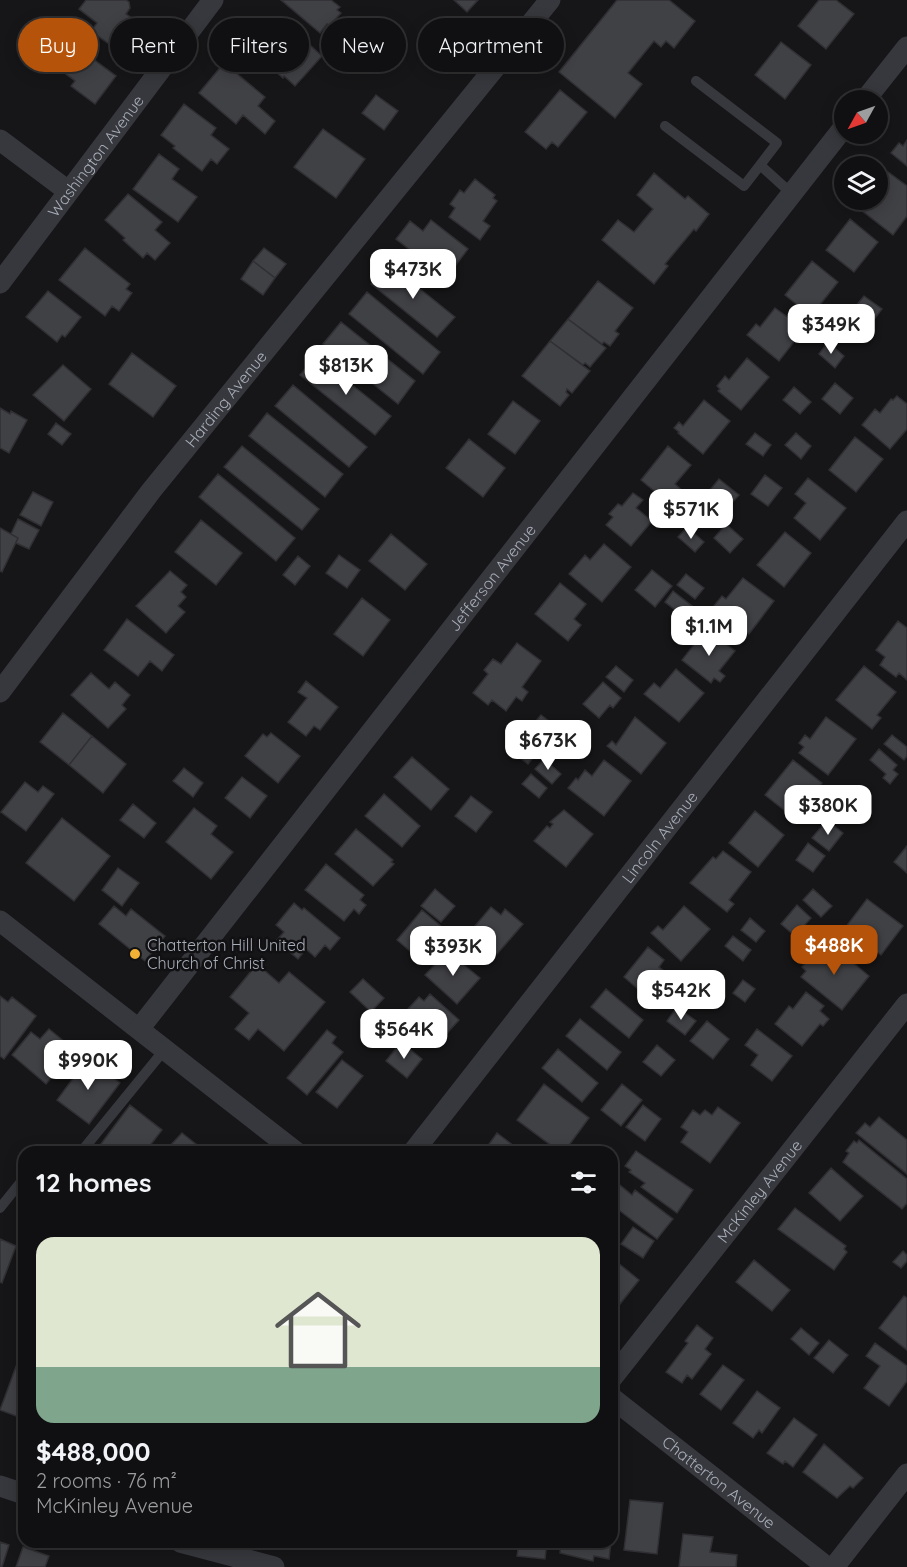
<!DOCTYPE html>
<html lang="en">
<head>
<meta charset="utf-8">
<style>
	:root { --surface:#101012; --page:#1e1e20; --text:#f1f3f6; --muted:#9c9d9f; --line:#303032; --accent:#b45309 }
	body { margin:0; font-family:Quicksand,sans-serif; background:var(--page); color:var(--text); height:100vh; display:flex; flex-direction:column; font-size:22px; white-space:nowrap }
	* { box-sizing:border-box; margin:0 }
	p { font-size:20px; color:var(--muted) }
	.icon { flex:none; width:33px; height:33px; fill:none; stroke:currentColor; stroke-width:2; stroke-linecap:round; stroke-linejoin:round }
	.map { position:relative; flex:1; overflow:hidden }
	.panel { position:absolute; left:18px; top:1146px; width:600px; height:402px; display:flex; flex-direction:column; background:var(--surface); border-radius:18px; box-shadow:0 3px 15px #0003,0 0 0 2px var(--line) }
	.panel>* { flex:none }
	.top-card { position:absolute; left:18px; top:18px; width:600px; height:54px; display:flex; gap:12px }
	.needle { width:39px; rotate:230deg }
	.tools { position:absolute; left:834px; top:90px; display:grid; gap:12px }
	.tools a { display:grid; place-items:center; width:54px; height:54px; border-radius:50%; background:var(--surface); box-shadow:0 3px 15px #0003,0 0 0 2px var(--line); font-size:30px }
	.price { position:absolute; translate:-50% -51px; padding:0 14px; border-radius:12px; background:#fff; color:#222; font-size:20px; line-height:39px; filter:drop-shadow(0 2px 3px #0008) }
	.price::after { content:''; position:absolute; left:50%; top:36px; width:18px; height:14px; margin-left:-9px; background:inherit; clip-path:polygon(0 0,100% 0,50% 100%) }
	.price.active { background:var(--accent); color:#fff }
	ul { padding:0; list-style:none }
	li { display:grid; align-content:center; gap:12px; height:318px; padding:0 18px }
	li+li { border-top:2px solid var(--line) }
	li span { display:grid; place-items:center; height:186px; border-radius:18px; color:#555 }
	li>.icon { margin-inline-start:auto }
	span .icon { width:108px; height:108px; fill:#fffc; stroke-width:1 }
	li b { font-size:26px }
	h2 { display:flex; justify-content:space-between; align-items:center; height:72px; padding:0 18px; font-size:26px }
	.tag { padding:0 21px; border-radius:27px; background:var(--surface); box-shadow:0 3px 15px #0003,0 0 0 2px var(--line); font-size:21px; line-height:54px }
	.tag.active { background:var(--accent); color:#fff }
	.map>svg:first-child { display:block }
	.building { fill:#404145; stroke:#303034; stroke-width:1.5 }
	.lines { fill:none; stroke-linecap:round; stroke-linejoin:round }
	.lane { stroke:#37383d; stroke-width:10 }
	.street { stroke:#37383d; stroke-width:21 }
	.poi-dot { fill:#f2b134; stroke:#111113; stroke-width:2 }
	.labels { text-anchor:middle; stroke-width:5; stroke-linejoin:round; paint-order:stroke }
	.street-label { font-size:16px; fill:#a8adb8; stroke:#111113 }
	.poi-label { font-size:16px; fill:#a8adb8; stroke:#111113; text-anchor:start }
</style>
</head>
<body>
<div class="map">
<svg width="907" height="1567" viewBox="0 0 907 1567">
	<rect width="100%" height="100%" fill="#161618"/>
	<path class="building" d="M86,0H126L129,2L130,8L126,14L142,25L143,33L130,50L121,49L119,51L91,31L97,23L79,9Z
		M281,0H331L340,7L337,10L341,13L329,26L327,24L320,33Z
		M454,0H478L467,12Z
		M617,0H669L695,21L674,48L666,41L661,47L654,41L628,73L642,84L615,118L559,72Z
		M819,0H836L854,14L826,49L798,26Z
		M289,32L296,38L299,35L322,56L295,86L284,76L283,78L263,60Z
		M66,39L116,76L95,104L71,86L75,81L49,61Z
		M781,42L811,65L785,99L755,75Z
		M224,63L265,97L258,106L275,121L265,134L243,115L236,124L199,93Z
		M560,90L587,112L558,147L552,142L546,149L525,132Z
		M376,95L398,111L384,130L362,113Z
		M184,104L216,128L211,135L229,149L217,164L211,159L202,171L173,148L175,146L161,135Z
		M323,129L365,159L336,198L294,167Z
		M907,140V166L891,153L899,143L903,146Z
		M159,154L179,169L172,179L197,197L178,222L133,189Z
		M884,169L907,186V216L893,235L856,206L860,200H878V177Z
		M654,173L685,199L688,196L709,214L696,231L694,229L665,264L668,266L654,284L602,240L618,220L634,232L653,209L637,195Z
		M475,179L495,195L493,198L497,201L483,221L490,226L480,240L449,217L455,208L450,204L460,190L464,193Z
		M128,194L162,222L155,230L170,243L155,260L147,253L143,258L123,240L125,238L105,220Z
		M850,219L878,242L854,272L826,250Z
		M431,220L468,249L446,278L396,239L410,221L423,231Z
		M85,248L130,284L126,289L132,293L119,311L112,306L105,316L59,280Z
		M264,248L286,264L275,278L253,261Z
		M253,261L275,278L263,295L241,279Z
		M812,261L838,282L811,316L785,295Z
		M388,263L455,317L437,337L371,284Z
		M598,281L633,308L615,331L619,334L610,346L604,342L602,344L568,319Z
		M48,291L81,317L65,337L62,335L57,342L26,317Z
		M367,292L440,352L423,374L349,314Z
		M864,296L882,309L873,321L855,307Z
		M775,308L804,329L779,361L747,335L756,324L760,327Z
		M568,319L606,348L590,367L585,363L583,365L550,341Z
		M341,322L415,381L398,404L323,344Z
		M550,341L590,371L572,393L567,389L566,392L569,395L560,406L522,376Z
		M828,342L844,356L835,368L819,354Z
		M132,353L176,386L153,417L109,384Z
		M316,356L391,416L375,435L300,375Z
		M747,358L769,377L741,410L718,391L720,389L717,386L725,376L729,380Z
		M63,365L91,389L64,421L33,395Z
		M835,383L853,398L840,414L822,399Z
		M293,385L367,447L349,467L275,406Z
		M794,387L811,402L800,414L783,400Z
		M897,396L907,404V429L890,449L862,425L875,409L880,413L891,399L893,400Z
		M704,400L730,421L703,454L678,433L679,432L674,428L679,422L683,426Z
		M513,401L540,421L515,454L488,434Z
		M0,408L10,414L11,411L27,420L9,453L0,448Z
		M267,413L343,474L325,497L249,436Z
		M56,423L71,434L62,445L48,434Z
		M755,433L771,445L763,456L746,444Z
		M796,433L811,446L801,459L785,445Z
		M855,437L883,459L856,492L829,470Z
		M469,439L505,468L483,497L446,468Z
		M242,446L319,509L302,530L224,467Z
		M668,446L691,465L675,484L684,492L672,506L641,480Z
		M218,474L295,538L276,561L199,497Z
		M765,475L782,488L768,506L751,494Z
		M808,478L846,508L820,540L794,518L806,503L795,494Z
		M719,479L739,495L729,506L710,490Z
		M33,492L53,502L41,526L20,515Z
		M633,493L643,500L636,508L652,521L631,546L606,525L613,517L609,514L618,504L622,506Z
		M18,519L39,530L29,549L16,543L18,538L11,534Z
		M201,520L242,553L216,585L175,552Z
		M726,524L743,539L730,553L714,538Z
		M687,527L704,542L695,552L678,537Z
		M0,528L18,538L2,572L0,571Z
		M785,532L811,553L784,587L757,565Z
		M391,534L427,564L405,590L369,561Z
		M604,544L631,567L602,602L569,574L585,555L590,560Z
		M339,555L360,570L347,588L326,573Z
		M298,556L310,566L295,585L283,575Z
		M652,570L672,586L655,607L635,590Z
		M170,571L187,585L181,592L186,597L178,606L185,612L166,633L136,606Z
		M686,574L704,588L695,599L677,585Z
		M743,578L774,601L749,634L713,607L722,596L726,599Z
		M560,583L586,604L574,619L581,625L568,641L535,614Z
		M673,591L692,606L684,617L665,602Z
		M362,598L390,620L363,656L334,634Z
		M127,619L174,655L162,671L150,661L138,676L104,650Z
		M898,621L907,628V680L899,673L896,677L880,665L885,657L876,650Z
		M706,629L735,651L719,671L725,676L720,682L714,678L711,683L682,660Z
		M517,643L541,661L522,687L528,692L522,701L516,697L506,711L492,700L488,705L473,693L488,674L484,670L493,659L501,664Z
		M616,666L633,680L624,692L606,677Z
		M864,666L896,692L877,715L881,718L872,729L836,700Z
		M676,669L704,693L679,722L644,694L654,683L660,688Z
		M91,673L109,689L115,682L130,695L122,705L126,709L108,728L71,695Z
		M306,681L338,707L320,730L314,726L306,736L288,722L307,698L298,692Z
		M603,682L621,698L613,708L610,705L599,718L583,704Z
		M63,713L92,736L69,765L40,742Z
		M541,715L553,724L542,737L530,728Z
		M635,717L666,743L641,774L607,746L612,741L616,745Z
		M826,717L856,739L828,775L799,753L804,747L799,743L805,735L810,739Z
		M526,725L546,742L528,764L507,748Z
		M271,733L300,756L278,783L245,756L263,734L267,737Z
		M892,735L907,747V756L904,760L884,744Z
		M92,736L126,764L103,793L69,765Z
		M879,749L897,765L893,770L898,774L890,784L883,778L886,774L870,760Z
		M412,757L449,789L431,810L394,777Z
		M544,759L561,774L552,784L535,769Z
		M604,760L631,781L604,816L568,788L576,778L578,780L585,770L592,776Z
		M793,760L822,783L794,818L765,795Z
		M184,768L203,783L193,797L173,781Z
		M531,774L547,788L539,798L522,784Z
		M242,777L267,796L250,818L225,798Z
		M25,782L38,792L43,786L54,794L26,831L1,812Z
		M384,794L420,826L402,847L365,816Z
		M471,796L492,812L476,832L455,816Z
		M133,804L156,823L144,838L120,820Z
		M194,808L217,826L211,834L233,852L211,879L166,842Z
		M564,810L593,834L566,867L534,841L547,826L550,828L553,824L550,822Z
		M755,811L784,835L758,867L729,843Z
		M62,818L110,856L74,901L26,863Z
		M827,820L843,833L829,851L812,838Z
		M356,829L393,860L391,862L394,864L373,886L335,854Z
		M808,843L825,856L813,872L796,860Z
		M907,846V873L894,862Z
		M723,851L751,872L729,900L734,904L727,912L690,883L713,857L716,859Z
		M326,864L364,895L360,900L366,905L359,914L354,909L344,921L305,890Z
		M118,868L139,883L122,906L102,890Z
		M435,889L455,906L441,922L421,906Z
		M813,889L832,906L821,917L803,900Z
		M867,899L903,926L881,955L845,928Z
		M294,903L302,910L304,908L340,938L330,950L325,945L315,957L306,949L298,959L276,941L284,932L276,925Z
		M797,905L811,918L795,936L781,924Z
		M114,906L126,916L131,909L165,936L145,961L99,924Z
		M684,906L710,929L681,961L651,933L658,926L663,930Z
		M491,907L501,915L505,909L523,924L497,954L470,932Z
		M422,910L443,928L418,958L397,940Z
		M750,918L765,931L756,942L741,930Z
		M733,936L751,950L743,961L725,946Z
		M832,945L869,976L842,1010L801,977L806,971L802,967L819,947L826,952Z
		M648,947L664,960L659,967L682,985L667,1005L643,985L639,990L624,977Z
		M450,949L460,958L458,960L480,978L457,1004L425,975Z
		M257,964L279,983L289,972L325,1002L284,1051L258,1029L249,1040L235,1029L249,1013L230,997Z
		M363,979L384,998L371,1012L350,992Z
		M743,980L755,989L745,1002L733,993Z
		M606,989L643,1020L629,1038L591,1007Z
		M806,992L824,1006L820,1011L829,1019L823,1026L820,1024L802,1046L775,1024L789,1006L793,1009Z
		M430,994L459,1020L441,1040L408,1009L419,997L424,1001Z
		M0,996L8,1002L12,997L36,1016L4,1059L0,1056Z
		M677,1007L696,1021L685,1035L667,1021Z
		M580,1019L621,1052L607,1070L566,1036Z
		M707,1021L729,1039L713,1059L690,1041Z
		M49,1029L71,1047L65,1054L69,1057L46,1084L12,1055L31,1032L40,1039Z
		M757,1029L792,1056L772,1081L751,1065L758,1055L745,1045Z
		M327,1030L336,1037L332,1043L343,1052L307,1095L287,1078Z
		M401,1042L422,1059L407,1078L386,1061Z
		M657,1045L675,1060L661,1076L643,1062Z
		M558,1049L598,1083L582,1102L542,1068Z
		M88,1058L120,1083L89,1124L57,1100Z
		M342,1060L363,1076L337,1108L316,1092Z
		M544,1084L589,1118L564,1152H560L517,1120Z
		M622,1084L642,1100L621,1126L601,1110Z
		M130,1105L162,1130L145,1152H95Z
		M643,1105L661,1119L645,1141L626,1127Z
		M718,1107L740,1123L710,1163L681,1142L688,1132L681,1127L693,1110L700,1115L705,1110L712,1115Z
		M879,1117L907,1140V1174L856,1133L865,1123L870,1127Z
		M182,1133L206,1152H164Z
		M497,1133L522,1152H478L484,1145L487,1147Z
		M859,1140L907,1179V1203L902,1209L843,1162L849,1153L846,1151L854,1141L857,1143Z
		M636,1151L693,1190L677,1213L641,1187L645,1183L629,1172L631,1170L625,1166Z
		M831,1168L863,1196L840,1221L809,1193Z
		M612,1173L618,1178L615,1181L632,1195L635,1190L673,1219L657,1239L612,1205Z
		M795,1208L846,1246L844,1249L847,1252L834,1270L778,1229Z
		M633,1227L654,1241L643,1258L621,1244Z
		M0,1239L16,1246L2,1283L0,1282Z
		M903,1251L907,1255V1261L901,1268L893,1262Z
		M612,1258L639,1280L612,1314Z
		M754,1260L790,1290L772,1311L736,1282Z
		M904,1296L907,1298V1350L879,1328Z
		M697,1325L713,1338L705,1349L711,1354L692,1379L687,1375L682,1383L666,1372L688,1343L685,1341Z
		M801,1328L819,1343L809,1355L791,1339Z
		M829,1340L848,1355L833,1373L814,1358Z
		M875,1343L907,1366V1381L889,1406L864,1388L880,1366L866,1356Z
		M24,1345V1419L0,1410Z
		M723,1365L744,1380L721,1410L700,1394Z
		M757,1391L780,1408L762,1433L759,1430L753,1438L733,1423Z
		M794,1418L817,1435L793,1467L785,1461L783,1464L767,1453Z
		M824,1444L863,1478L853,1488L850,1486L837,1498L803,1472Z
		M630,1500L663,1503L657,1554L624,1550Z
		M683,1534L713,1537L710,1552L737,1555L736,1567H679Z
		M0,1542L9,1545L2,1567H0Z
		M511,1542H547L545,1559L517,1556L519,1543Z
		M561,1542H611L609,1559L594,1556L593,1561L560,1553Z
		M23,1547L49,1556L45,1567H16Z"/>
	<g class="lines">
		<path class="lane" d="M665,126L744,186L777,143L696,81
			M760,165L792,194
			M81,1152L165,1049
			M0,1208L24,1178"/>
		<g class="street">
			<path d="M865,100L907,47"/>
			<path d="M0,140L68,191"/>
			<path id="s1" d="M0,283L213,0"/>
			<path id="s2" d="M0,692L151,491L550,0"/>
			<path d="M0,921L296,1152"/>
			<path id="s3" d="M139,1029L844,127"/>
			<path id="s4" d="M413,1152L907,521"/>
			<path id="s5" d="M612,1378L907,1004"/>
			<path id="s6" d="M612,1398L827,1567"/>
			<path d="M0,1486L24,1494"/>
			<path d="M180,1542L274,1567"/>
			<path d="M834,1567L907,1474"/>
		</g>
	</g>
	<circle class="poi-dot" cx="135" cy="954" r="6"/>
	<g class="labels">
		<g class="street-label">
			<text dy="6" stroke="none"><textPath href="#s1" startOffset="159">Washington Avenue</textPath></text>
			<text dy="6" stroke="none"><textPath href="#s2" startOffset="370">Harding Avenue</textPath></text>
			<text dy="6" stroke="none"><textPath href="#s3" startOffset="573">Jefferson Avenue</textPath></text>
			<text dy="6" stroke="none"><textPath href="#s4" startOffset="400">Lincoln Avenue</textPath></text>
			<text dy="6" stroke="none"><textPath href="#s5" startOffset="238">McKinley Avenue</textPath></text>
			<text dy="6" stroke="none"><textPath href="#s6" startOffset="136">Chatterton Avenue</textPath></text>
		</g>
		<g class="poi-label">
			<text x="147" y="951">Chatterton Hill United<tspan x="147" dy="18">Church of Christ</tspan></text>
		</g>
	</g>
</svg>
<div class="tools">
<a><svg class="needle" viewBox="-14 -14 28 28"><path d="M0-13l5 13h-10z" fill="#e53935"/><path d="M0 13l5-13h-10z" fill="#9c9d9f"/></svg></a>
<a><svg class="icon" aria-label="layers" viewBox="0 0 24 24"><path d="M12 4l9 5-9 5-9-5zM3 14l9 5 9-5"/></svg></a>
</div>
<b class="price" style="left:413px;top:300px">$473K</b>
<b class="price" style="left:831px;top:355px">$349K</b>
<b class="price" style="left:346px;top:396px">$813K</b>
<b class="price" style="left:691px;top:540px">$571K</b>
<b class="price" style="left:709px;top:657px">$1.1M</b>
<b class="price" style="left:548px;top:771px">$673K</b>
<b class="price" style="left:828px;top:836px">$380K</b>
<b class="price active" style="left:834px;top:976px">$488K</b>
<b class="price" style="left:453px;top:977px">$393K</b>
<b class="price" style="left:681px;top:1021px">$542K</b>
<b class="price" style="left:404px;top:1060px">$564K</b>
<b class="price" style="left:88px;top:1091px">$990K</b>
<div class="top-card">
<a class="tag active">Buy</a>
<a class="tag">Rent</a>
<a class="tag">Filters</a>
<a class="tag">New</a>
<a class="tag">Apartment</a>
</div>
<section class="panel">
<h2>12 homes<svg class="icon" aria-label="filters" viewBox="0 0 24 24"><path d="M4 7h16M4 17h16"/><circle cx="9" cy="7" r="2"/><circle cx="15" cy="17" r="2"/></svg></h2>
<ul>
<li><span style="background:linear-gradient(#dfe7d0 70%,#7fa58c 0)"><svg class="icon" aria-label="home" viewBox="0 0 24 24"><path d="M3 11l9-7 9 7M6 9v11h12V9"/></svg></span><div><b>$488,000</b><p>2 rooms · 76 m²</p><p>McKinley Avenue</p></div></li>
</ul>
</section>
</div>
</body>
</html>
